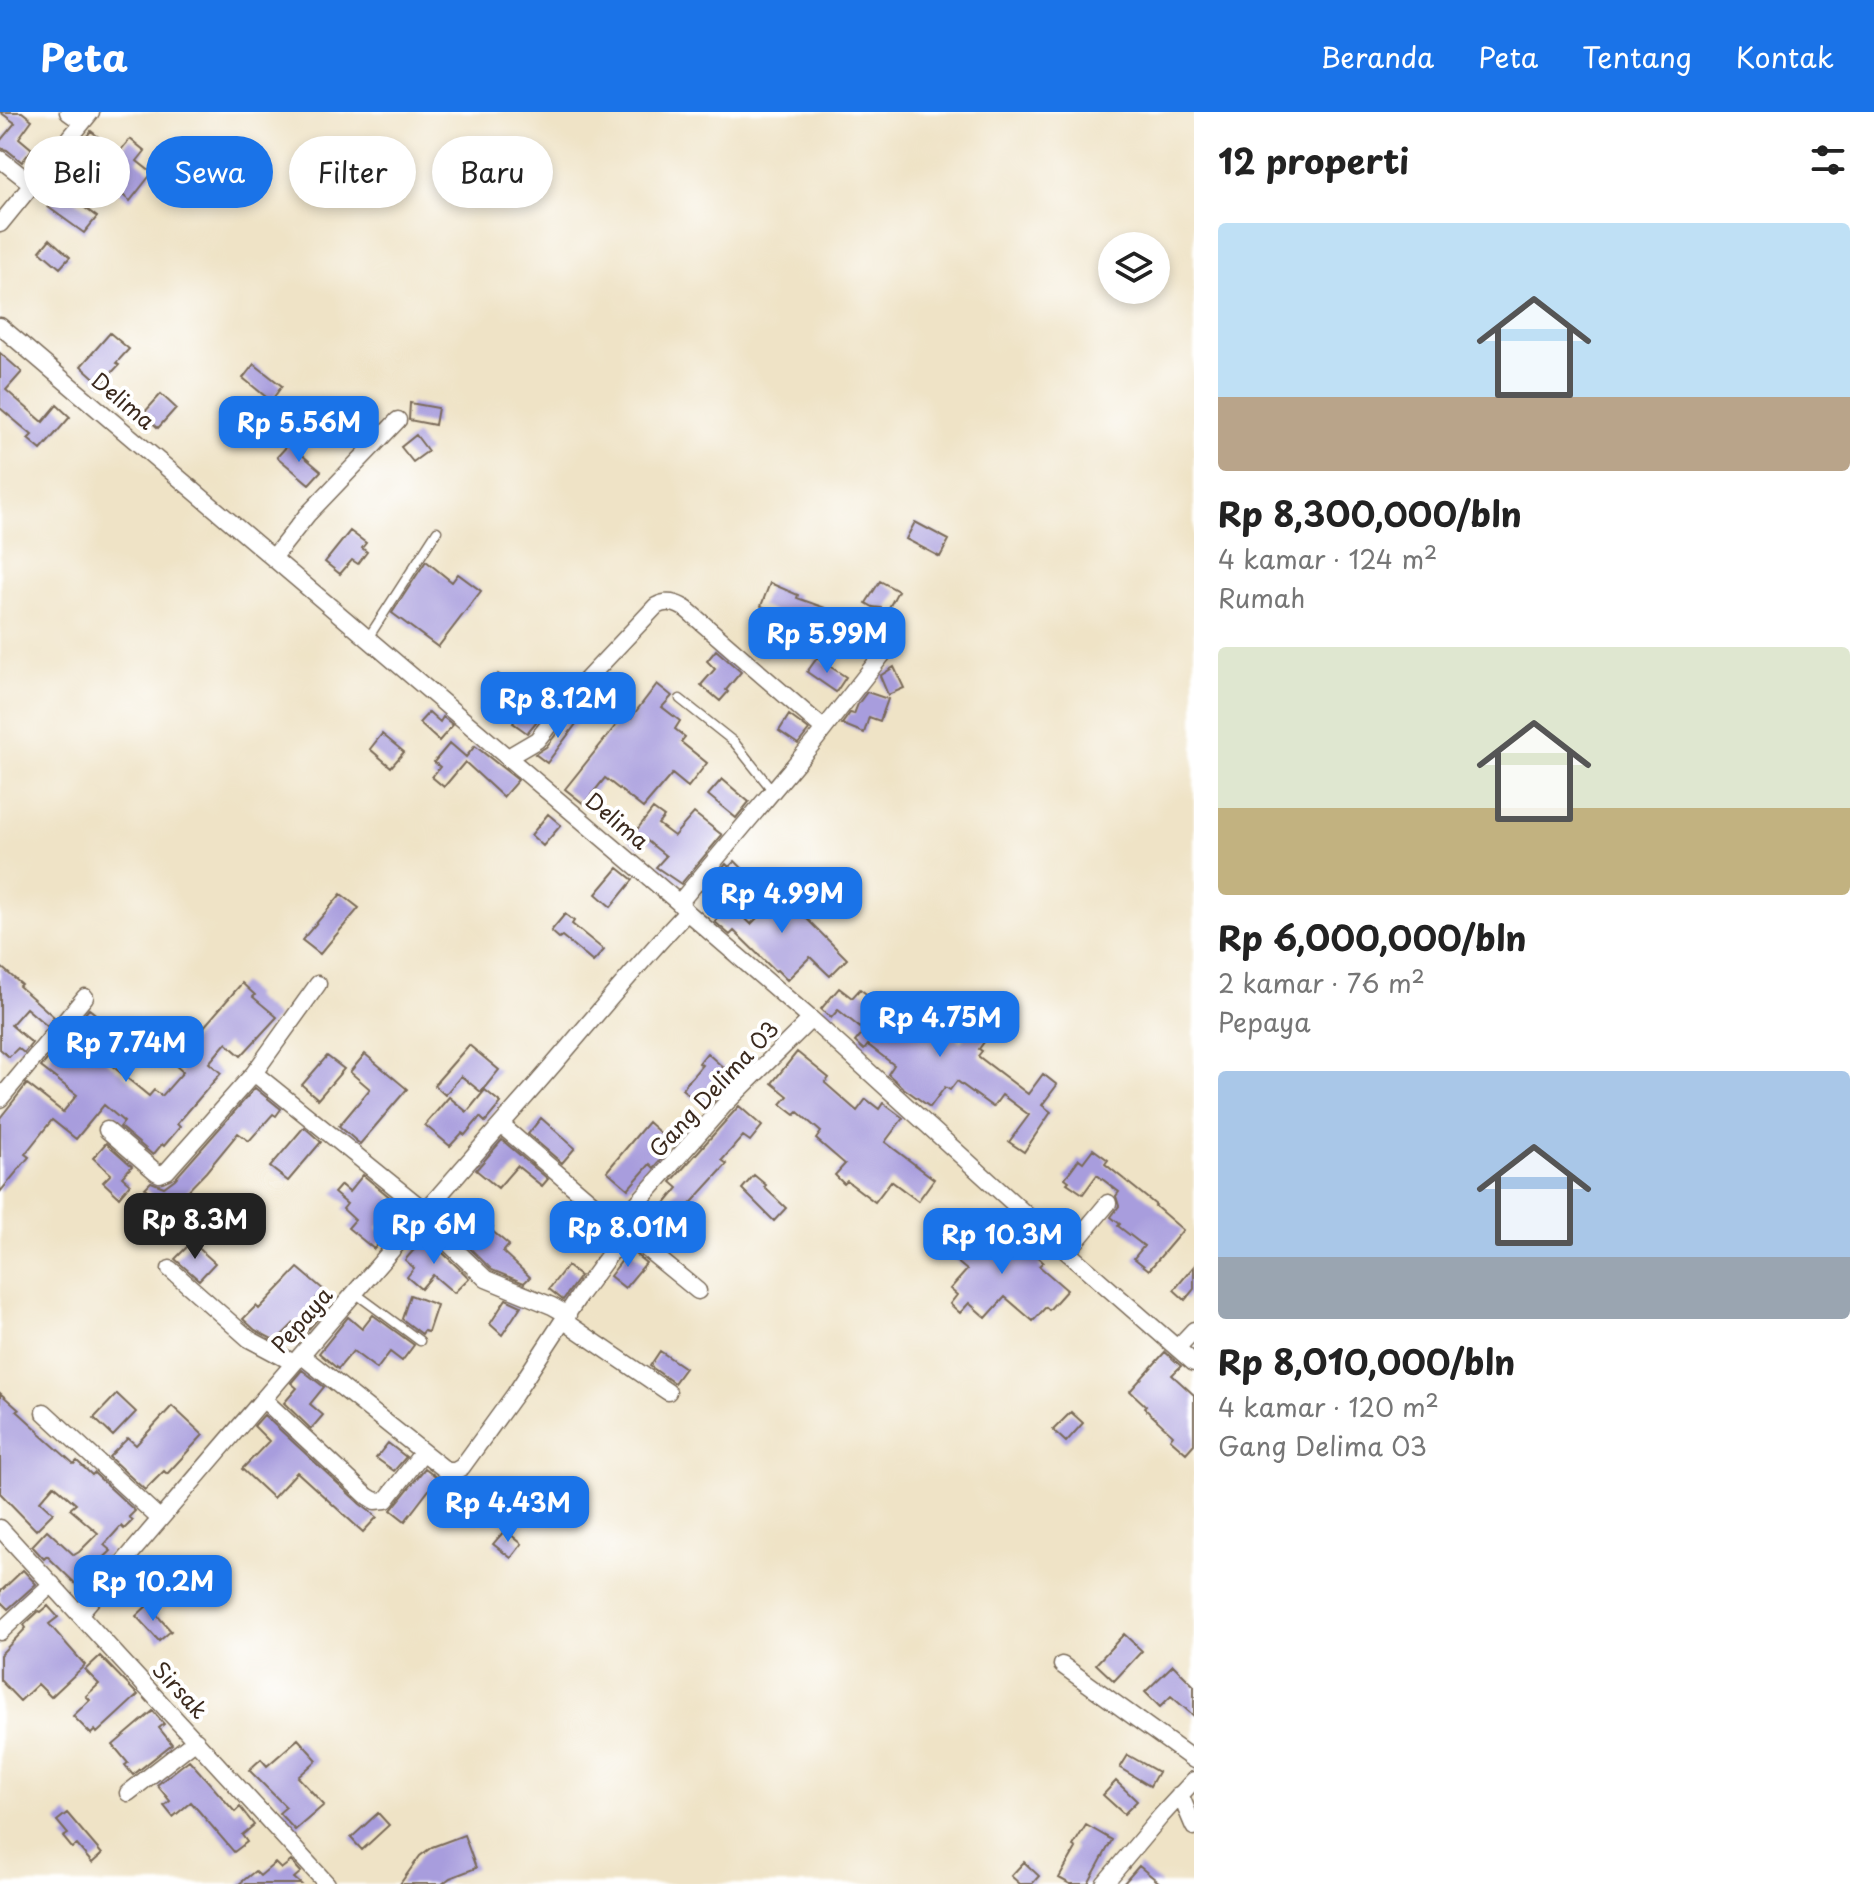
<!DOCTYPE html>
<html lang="id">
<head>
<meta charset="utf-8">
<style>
	:root { --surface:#fff; --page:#f6f6f6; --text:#222; --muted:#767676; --accent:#1a73e8 }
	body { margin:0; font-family:"Playpen Sans",sans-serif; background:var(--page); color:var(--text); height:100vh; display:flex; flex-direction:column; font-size:30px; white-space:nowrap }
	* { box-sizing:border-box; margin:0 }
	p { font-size:26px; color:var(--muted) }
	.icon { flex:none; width:44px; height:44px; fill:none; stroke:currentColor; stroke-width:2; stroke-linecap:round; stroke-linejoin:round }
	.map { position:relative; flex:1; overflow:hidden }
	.side { display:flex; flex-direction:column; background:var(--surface); width:680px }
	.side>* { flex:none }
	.guide { position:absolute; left:24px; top:24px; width:760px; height:72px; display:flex; gap:16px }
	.buttons { position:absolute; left:1098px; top:120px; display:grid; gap:16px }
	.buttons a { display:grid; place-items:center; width:72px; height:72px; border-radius:50%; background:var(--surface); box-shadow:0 4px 12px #0003; font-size:40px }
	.price { position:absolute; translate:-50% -68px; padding:0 18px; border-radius:16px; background:var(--accent); color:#fff; font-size:26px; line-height:52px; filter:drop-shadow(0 2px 4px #0008) }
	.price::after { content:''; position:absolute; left:50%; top:48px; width:24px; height:18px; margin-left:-12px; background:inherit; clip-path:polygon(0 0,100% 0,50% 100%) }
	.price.active { background:#222; color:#fff }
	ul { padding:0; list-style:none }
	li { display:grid; align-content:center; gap:16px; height:424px; padding:0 24px }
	li span { display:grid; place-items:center; height:248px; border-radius:8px; color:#555 }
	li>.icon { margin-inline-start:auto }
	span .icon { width:144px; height:144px; fill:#fffc; stroke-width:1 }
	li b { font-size:34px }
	h2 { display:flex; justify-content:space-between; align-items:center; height:96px; padding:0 24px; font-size:34px }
	.tag { padding:0 28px; border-radius:36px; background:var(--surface); box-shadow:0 4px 12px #0003; font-size:28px; line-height:72px }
	.tag.active { background:var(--accent); color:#fff }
	header { display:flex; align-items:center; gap:48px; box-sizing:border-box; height:112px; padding:0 40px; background:var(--accent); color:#fff }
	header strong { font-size:38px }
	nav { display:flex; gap:44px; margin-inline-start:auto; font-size:28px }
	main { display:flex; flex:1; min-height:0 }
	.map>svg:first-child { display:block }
	.building { fill:#a89ddd }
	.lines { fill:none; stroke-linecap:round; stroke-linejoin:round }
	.service-casing { stroke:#7a6b59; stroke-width:11 }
	.minor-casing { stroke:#7a6b59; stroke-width:19 }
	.service { stroke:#fff; stroke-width:8 }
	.minor { stroke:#fff; stroke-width:16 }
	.labels { text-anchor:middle; stroke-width:8; stroke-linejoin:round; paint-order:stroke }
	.street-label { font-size:22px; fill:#3b2a1e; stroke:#fff }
</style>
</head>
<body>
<header>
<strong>Peta</strong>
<nav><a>Beranda</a><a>Peta</a><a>Tentang</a><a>Kontak</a></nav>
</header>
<main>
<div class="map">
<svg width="1194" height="1772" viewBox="0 0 1194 1772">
	<rect width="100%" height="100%" fill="#fff"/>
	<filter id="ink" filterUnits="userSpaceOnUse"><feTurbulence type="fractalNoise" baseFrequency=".0125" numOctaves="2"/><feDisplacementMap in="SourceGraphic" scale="16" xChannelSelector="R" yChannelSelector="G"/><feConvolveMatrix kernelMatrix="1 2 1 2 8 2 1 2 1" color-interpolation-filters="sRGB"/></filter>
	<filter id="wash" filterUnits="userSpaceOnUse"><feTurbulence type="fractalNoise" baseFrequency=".006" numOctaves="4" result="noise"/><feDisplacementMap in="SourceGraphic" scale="32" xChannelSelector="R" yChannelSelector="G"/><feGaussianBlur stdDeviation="1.8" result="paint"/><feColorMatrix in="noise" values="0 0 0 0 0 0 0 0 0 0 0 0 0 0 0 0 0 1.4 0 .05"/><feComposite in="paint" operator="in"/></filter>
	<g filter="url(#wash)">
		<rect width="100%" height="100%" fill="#efe3c6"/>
		<g id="blocks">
			<path class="building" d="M0,0H22L32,8L19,26L32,37L22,50L7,38L0,36V29L15,11Z
				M91,19L115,38L116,36L120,39L130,27L145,39L137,49L152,61L130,89L73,42Z
				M61,78L97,105L84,121L48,95Z
				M50,127L70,145L60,156L40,139Z
				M110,221L129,237L116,251L119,253L101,272L81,254Z
				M0,241L22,260L6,278L43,310L57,293L70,305L41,338L28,327L32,323L0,296Z
				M254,252L282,274L271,289L243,266Z
				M161,282L176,296L158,316L143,302Z
				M410,291L438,296L435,313L409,308Z
				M416,323L428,339L413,350L401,335Z
				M289,332L321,359L309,372L277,345Z
				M915,410L949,428L940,445L906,427Z
				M350,419L366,431L362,436L367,440L358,452L352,448L340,462L325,450Z
				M426,449L452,470L458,462L481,479L438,535L392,501Z
				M880,469L898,479L886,501L881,496L873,495L866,491Z
				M770,471L798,483L797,486L831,498L825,515L790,503L789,506L761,494Z
				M716,538L741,560L726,578L728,580L720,589L701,573L715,557L707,549Z
				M817,546L846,565L836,580L807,560Z
				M894,555L904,576L888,583L880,564Z
				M498,562L512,572L496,592L483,581Z
				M657,572L672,584L662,595L680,609L675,617L685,625L681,630L707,651L688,675L672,662L643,696L605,666L584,692L565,677L625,602L631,606Z
				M542,574L557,585L527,621L513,611Z
				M867,580L888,587L880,609L869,605L864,621L842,612L850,601L854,602L858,592Z
				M429,600L440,610L443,605L453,613L439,629L419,611Z
				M572,602L579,608L547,651L535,642L546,635Z
				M789,603L809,618L798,632L779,619Z
				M382,622L404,640L391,655L370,637Z
				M450,631L466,645L475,634L518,668L503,685L465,650L444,675L432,665L440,655L434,650Z
				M722,667L749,690L736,706L708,683Z
				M653,697L664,705L658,712L674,724L694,701L722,723L681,772L656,755L666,744L646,728L639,736L629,728Z
				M548,702L561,713L543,734L531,723Z
				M735,749L747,761L724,787L709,773L726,752L729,755Z
				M618,756L633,768L611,795L596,782Z
				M763,767L799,803L801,801L847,847L830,864L810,845L787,868L777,858L775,859L734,819L730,823L715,810L731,793L751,812L768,795L751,780Z
				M341,782L359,796L320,842L302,828Z
				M565,802L574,809L572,812L604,838L593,850L562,824L559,826L551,819Z
				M0,854L21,872L19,874L54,905L47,914L26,896L11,913L32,931L24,941L18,936L9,945L0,937Z
				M242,871L255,883L253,885L277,905L241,944L226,931L209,951L221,961L177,1012L180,1015L164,1034L162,1032L153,1043L120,1015L124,1010L104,993L76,1027L52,1008L25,1042L29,1045L0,1080V1006L27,972L63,1000L77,983L41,955L89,897L112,915L93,938L149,984L154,978L162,984L183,960L175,953L192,933L190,931Z
				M839,876L852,886L860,877L874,888L879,882L889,889L882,897L912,921L936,889L951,900L940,914L961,930L978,908L992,919L979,937L982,939L978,944L1028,982L1043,962L1057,973L1042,993L1051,1000L1024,1040L1009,1030L1029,1003L1002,983L993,995L957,969L950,978L945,975L930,995L902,975L888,962L894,953L868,933L864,938L855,930L864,919L838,898L831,906L821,897Z
				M469,933L499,958L481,980L461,964L445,983L434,973Z
				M797,940L829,966L825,971L857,999L866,987L879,997L883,991L903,1006L885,1030L934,1067L918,1089L891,1069L875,1090L847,1069L844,1072L835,1063L845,1052L816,1027L821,1020L798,1000L795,1003L781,992L788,984L772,971Z
				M707,941L735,966L706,997L682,977L702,953L699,951Z
				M365,942L407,977L360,1032L339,1014L370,977L350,960Z
				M327,944L344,957L318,987L302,973Z
				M255,976L281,997L276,1004L273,1002L249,1029L238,1021L206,1060L180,1087L176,1084L165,1096L145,1076L151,1070L164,1075L175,1067Z
				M485,978L501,991L485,1010L480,1005L465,1023L462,1021L450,1034L425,1013L449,985L467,1000Z
				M739,994L762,1014L750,1029L743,1024L722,1048L727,1052L684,1099L685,1100L678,1109L662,1095L678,1076L671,1070Z
				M541,1006L575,1036L562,1051L528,1022Z
				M648,1010L668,1028L661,1036L667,1041L654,1056L650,1052L628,1077L607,1059Z
				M304,1015L321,1030L288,1069L270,1055Z
				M502,1028L548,1067L542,1074L517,1054L498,1076L476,1058Z
				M106,1031L132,1054L122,1065L130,1072L119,1085L103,1070L111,1062L93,1046Z
				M1093,1037L1108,1048L1105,1052L1156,1093L1155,1094L1183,1118L1149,1158L1134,1146L1144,1134L1118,1114L1120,1112L1111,1105L1119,1094L1116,1084L1119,1080L1097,1063L1083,1082L1067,1071L1069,1069L1065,1066L1079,1047L1083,1050Z
				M363,1063L404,1097L399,1103L393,1097L377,1116L386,1123L374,1137L348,1116L355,1108L343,1097L347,1092L334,1081L341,1073L349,1080Z
				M754,1063L766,1073L764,1075L786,1096L774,1109L742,1077Z
				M465,1091L493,1115L491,1118L509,1133L503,1140L530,1165L524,1171L492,1158L439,1106L445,1099L453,1106Z
				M984,1109L1022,1143L1028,1136L1043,1150L1039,1154L1067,1178L1049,1198L1046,1195L1033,1209L1005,1185L986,1206L969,1191L960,1201L950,1192L957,1183L950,1177L967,1158L951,1145Z
				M422,1121L469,1166L454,1181L433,1163L421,1177L407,1165L414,1156L405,1148L419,1132L415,1128Z
				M192,1130L215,1151L199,1168L175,1147Z
				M630,1138L646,1151L625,1176L610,1164Z
				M567,1154L580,1164L563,1188L549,1177Z
				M1194,1154V1177L1185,1188L1174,1178Z
				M298,1156L324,1178L310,1194L320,1204L306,1220L296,1211H294L276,1229L255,1218L243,1207L256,1194L259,1197Z
				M410,1183L437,1193L428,1220L424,1219L422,1222L402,1207Z
				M506,1187L521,1194L502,1223L490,1212Z
				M373,1203L414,1233L402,1249L390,1240L377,1257L353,1239L338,1257L319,1241L348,1205L362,1217Z
				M660,1239L685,1256L674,1271L650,1254Z
				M1165,1240L1181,1254L1172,1263L1194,1283V1332L1186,1341L1170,1327L1173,1323L1144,1296L1146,1294L1130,1279Z
				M302,1258L324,1275L310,1292L323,1303L311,1317L284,1291L297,1276L291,1271Z
				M0,1281L19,1298L17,1299L40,1320L39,1321L74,1352L77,1349L92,1363L94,1361L135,1399L129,1405L133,1408L124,1417L121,1414L104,1433L111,1439L94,1455L100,1460L82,1478L47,1444L44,1447L32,1434L47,1418L74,1443L79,1440L98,1421L70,1397L76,1392L54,1373L40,1389L53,1401L36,1418L0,1381Z
				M117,1282L136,1300L113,1324L94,1306Z
				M172,1294L203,1323L167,1362L164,1359L145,1378L109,1345L128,1326L136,1333Z
				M1071,1300L1083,1311L1066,1330L1053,1318Z
				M264,1303L360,1392L377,1405L363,1420L297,1360L273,1386L242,1357L269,1329L254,1314Z
				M388,1331L406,1345L394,1359L376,1346Z
				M425,1356L438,1366L405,1409L391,1398Z
				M505,1418L522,1432L511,1446L493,1432Z
				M23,1458L36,1472L8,1497L0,1489V1480Z
				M148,1493L171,1519L159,1529L136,1504Z
				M48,1494L58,1505L49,1512L85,1553L51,1585L38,1572L20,1589L0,1568V1543L26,1516L24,1513L39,1499L41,1500Z
				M1124,1522L1142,1539L1114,1569L1096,1552Z
				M100,1544L138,1583L97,1621L95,1618L91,1622L73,1604L90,1588L86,1584L99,1572L85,1558Z
				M1173,1553L1194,1574V1604L1171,1584L1160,1595L1145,1580Z
				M153,1599L164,1612L159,1616L172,1632L133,1663L125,1653L128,1651L113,1633Z
				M298,1627L317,1648L298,1665L324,1693L295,1718L279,1701L286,1695L249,1658L261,1647L267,1654Z
				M1128,1643L1158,1660L1150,1674L1120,1656Z
				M189,1648L235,1700L240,1695L254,1713L242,1723L247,1730L234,1740L191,1690L173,1705L164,1694L170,1689L157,1673Z
				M1116,1669L1137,1689L1124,1702L1103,1683Z
				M67,1701L102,1742L92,1751L77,1733L72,1736L63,1725L68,1722L57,1709Z
				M378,1701L389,1713L362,1738L351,1726Z
				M1086,1713L1112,1728L1088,1772H1070L1059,1766L1076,1736L1073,1734Z
				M464,1723L476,1756L450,1766L442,1772H400L420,1744L432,1735Z
				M291,1749L301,1760L294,1766L301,1772H239L255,1759L260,1764L275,1751L281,1757Z
				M1024,1750L1039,1764L1032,1772H1020L1011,1764Z
				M1139,1754L1161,1772H1123Z"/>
		</g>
	</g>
	<g filter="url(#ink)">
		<use href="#blocks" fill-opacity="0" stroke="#7a6b59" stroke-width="2"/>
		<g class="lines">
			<defs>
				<path id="service" d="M368,526L437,419
					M680,587L734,630L773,679
					M355,1181L420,1229"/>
				<path id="minor" d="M68,0L82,10
					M0,47L32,72
					M0,112L91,0
					M0,214L679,791L687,800L811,907L1067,1140L1194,1251
					M273,446L307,403L398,308
					M508,645L537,628L576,579L656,494C667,488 676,491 686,497L824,617
					M679,791L813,631L882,543C893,526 888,521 876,506
					M254,961L425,1099
					M0,987L85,885
					M501,1013L626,1120L698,1179
					M107,1018L156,1060L160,1062L167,1059L254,961L318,872
					M420,1104L486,1167L552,1194L568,1203
					M618,1113L726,991L811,907
					M1067,1140L1108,1091
					M170,1157L249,1227L294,1251
					M564,1209L668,1280
					M1177,1236L1194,1218
					M301,1243L447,1359H455L462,1355L515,1282L579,1184L626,1120
					M263,1287L367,1384L375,1389L386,1388L423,1340
					M44,1300L160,1407
					M0,1416L327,1772
					M80,1501C228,1328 376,1154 527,983C581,922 631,859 687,800
					M0,1520L52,1472
					M1062,1553L1194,1648
					M128,1681L196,1628
					M1180,1682L1194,1715
					M1104,1772L1161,1704L1194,1668"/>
			</defs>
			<use href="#service" class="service-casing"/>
			<use href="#minor" class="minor-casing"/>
			<use href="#service" class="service"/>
			<use href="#minor" class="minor"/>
		</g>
	</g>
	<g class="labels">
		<g class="street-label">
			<text transform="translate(123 289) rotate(40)" y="8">Delima</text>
			<text transform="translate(617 709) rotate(40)" y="8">Delima</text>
			<text transform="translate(714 977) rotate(-47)" y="8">Gang Delima 03</text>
			<text transform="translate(302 1208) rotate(-49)" y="8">Pepaya</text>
			<text transform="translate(180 1578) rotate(47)" y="8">Sirsak</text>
		</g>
	</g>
</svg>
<div class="buttons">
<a><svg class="icon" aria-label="layers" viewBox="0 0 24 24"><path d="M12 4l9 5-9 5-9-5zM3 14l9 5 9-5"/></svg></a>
</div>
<b class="price" style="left:299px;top:352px">Rp 5.56M</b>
<b class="price" style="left:827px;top:563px">Rp 5.99M</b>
<b class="price" style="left:558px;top:628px">Rp 8.12M</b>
<b class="price" style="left:782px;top:823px">Rp 4.99M</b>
<b class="price" style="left:940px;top:947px">Rp 4.75M</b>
<b class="price" style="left:126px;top:972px">Rp 7.74M</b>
<b class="price active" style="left:195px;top:1149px">Rp 8.3M</b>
<b class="price" style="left:434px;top:1154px">Rp 6M</b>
<b class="price" style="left:628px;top:1157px">Rp 8.01M</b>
<b class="price" style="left:1002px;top:1164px">Rp 10.3M</b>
<b class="price" style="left:508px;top:1432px">Rp 4.43M</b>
<b class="price" style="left:153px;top:1511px">Rp 10.2M</b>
<div class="guide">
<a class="tag">Beli</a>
<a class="tag active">Sewa</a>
<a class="tag">Filter</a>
<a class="tag">Baru</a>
</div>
</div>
<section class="side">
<h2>12 properti<svg class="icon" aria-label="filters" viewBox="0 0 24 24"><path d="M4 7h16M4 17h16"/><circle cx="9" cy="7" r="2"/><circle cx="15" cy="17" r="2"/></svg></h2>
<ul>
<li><span style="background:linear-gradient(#bfe0f5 70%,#b9a48a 0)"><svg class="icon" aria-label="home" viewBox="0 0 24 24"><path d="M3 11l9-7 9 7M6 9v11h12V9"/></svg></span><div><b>Rp 8,300,000/bln</b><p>4 kamar · 124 m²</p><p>Rumah</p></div></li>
<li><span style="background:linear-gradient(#dfe7d0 65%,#c2b280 0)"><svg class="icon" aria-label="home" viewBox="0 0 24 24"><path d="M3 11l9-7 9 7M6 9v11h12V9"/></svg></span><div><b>Rp 6,000,000/bln</b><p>2 kamar · 76 m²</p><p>Pepaya</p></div></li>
<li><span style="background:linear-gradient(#a9c7e8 75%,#9aa5b1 0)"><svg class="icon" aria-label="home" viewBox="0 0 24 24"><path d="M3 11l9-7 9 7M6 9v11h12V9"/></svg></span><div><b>Rp 8,010,000/bln</b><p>4 kamar · 120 m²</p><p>Gang Delima 03</p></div></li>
</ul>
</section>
</main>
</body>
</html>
